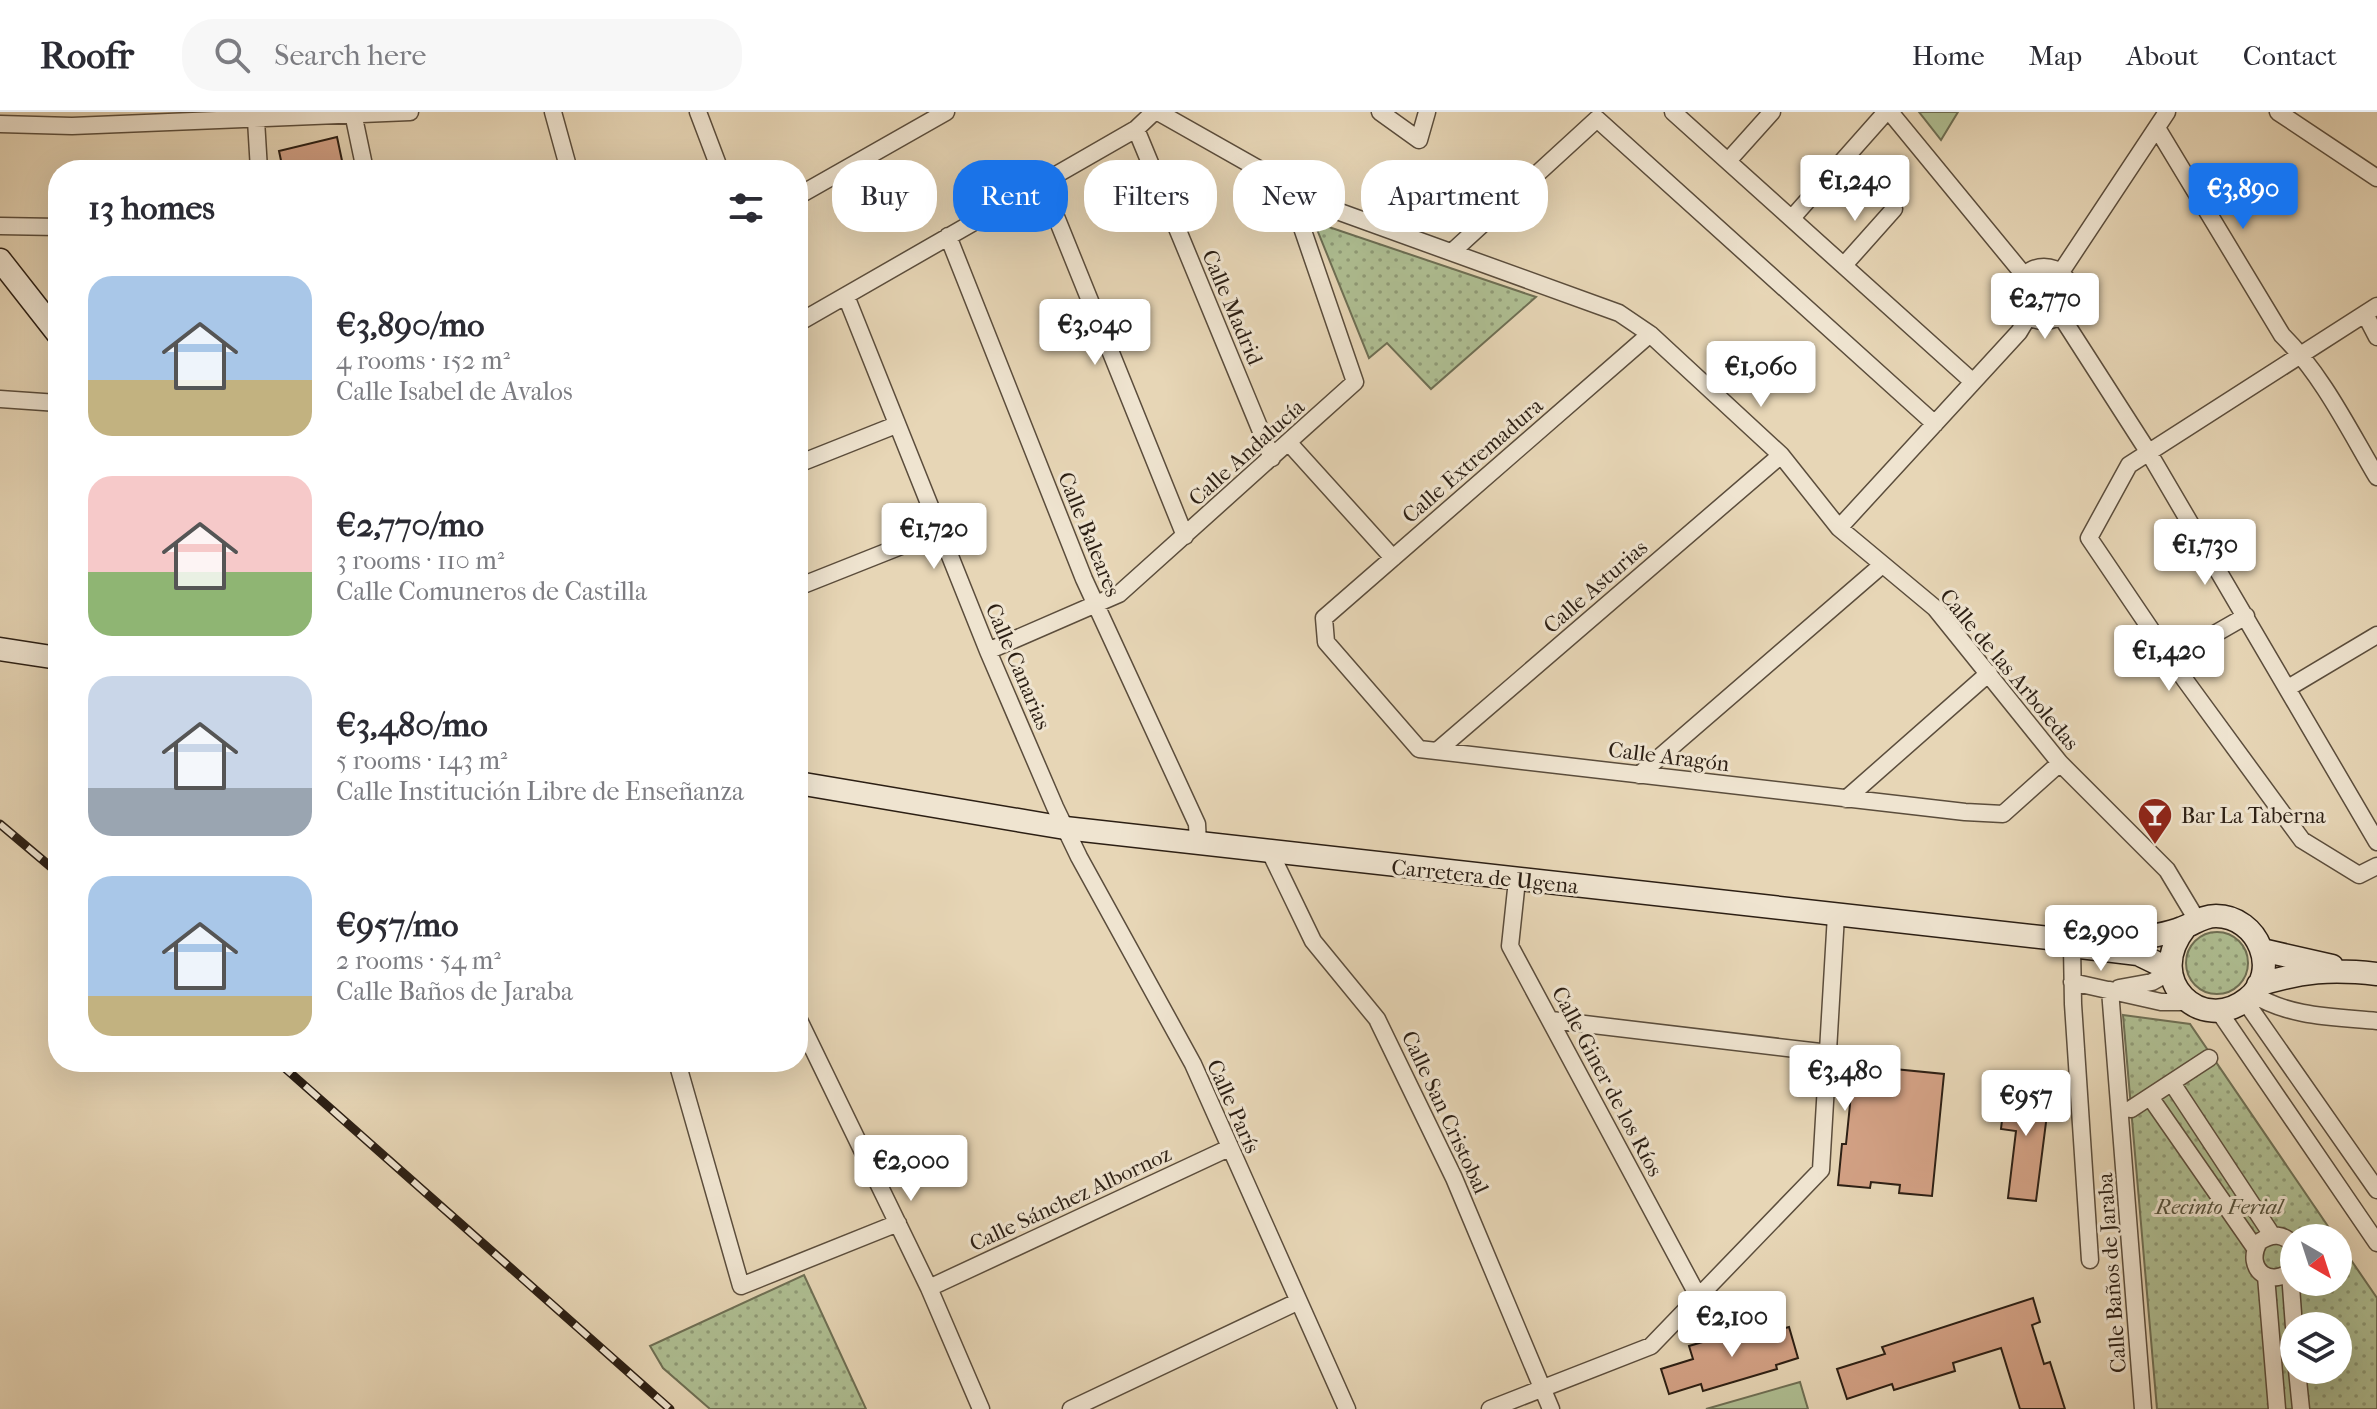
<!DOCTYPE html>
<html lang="en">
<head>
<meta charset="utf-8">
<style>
	:root { --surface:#fff; --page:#f7f7f7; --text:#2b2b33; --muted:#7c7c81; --line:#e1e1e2; --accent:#1a73e8 }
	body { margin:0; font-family:"IM FELL French Canon",serif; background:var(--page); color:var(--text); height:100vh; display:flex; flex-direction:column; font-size:30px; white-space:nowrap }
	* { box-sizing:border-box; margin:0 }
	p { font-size:26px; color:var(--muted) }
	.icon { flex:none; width:44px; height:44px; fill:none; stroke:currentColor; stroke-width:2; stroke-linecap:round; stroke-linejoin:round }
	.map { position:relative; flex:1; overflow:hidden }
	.details { position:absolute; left:48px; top:48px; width:760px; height:912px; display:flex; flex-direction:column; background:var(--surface); border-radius:32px; box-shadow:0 8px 32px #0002 }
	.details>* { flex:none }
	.top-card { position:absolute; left:832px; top:48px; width:760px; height:72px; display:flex; gap:16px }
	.needle { width:52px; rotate:141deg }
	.buttons { position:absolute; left:2280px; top:1112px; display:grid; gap:16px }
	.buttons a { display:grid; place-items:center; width:72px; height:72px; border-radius:50%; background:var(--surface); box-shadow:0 8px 32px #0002; font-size:40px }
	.price { position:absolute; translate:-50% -68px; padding:0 18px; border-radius:8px; background:#fff; color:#222; font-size:26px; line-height:52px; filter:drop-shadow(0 2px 4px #0008) }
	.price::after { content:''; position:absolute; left:50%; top:48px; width:24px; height:18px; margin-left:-12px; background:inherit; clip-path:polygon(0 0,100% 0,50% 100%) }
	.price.current { background:var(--accent); color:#fff }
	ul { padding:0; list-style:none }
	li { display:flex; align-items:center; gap:24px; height:200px; padding:0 40px }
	li span { display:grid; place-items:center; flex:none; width:224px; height:160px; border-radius:24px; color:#555 }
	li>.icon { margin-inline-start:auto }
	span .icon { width:96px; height:96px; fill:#fffc; stroke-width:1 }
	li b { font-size:34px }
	h2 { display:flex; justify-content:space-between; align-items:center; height:96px; padding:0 40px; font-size:34px }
	.tag { padding:0 28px; border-radius:32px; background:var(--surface); box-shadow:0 8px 32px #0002; font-size:28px; line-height:72px }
	.tag.current { background:var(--accent); color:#fff }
	header { display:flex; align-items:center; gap:48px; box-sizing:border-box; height:112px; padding:0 40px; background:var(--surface); border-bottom:2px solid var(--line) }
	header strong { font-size:38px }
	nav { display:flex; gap:44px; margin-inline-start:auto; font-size:28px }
	.search { width:560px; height:72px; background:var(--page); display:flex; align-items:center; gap:20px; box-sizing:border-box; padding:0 28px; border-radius:32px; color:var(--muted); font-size:30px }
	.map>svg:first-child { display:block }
	.park { fill:url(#park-dots); stroke:#6e6f54; stroke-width:2; fill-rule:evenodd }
	.garden { fill:#afbf93; stroke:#6e6f54; stroke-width:2 }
	.building { fill:#d4a286; stroke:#2c1f14; stroke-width:2 }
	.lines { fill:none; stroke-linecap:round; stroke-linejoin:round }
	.street-casing { stroke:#5b4d3c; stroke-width:19 }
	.secondary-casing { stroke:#2c1f14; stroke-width:25 }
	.street { stroke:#efe4d0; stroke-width:16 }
	.secondary { stroke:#efe4d0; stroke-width:22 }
	.rail-casing { stroke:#2c1f14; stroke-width:9 }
	.rail { stroke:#efe4d0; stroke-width:6; stroke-dasharray:18; stroke-linecap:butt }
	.labels { text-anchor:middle; stroke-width:6; stroke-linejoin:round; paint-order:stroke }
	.street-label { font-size:22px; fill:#2c1f14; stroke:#efe4d0 }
	.poi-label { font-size:22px; fill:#2c1f14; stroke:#efe4d0; text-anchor:start }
	.park-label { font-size:22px; font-style:italic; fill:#534f3a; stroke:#efe4d0 }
</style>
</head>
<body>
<header>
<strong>Roofr</strong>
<div class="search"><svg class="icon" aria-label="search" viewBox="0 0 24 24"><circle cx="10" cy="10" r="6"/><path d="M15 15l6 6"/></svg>Search here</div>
<nav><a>Home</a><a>Map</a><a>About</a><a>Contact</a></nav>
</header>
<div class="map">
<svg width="2377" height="1297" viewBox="0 0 2377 1297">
	<defs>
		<pattern id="park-dots" width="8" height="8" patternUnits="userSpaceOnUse" patternTransform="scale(2)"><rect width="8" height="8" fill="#afbf93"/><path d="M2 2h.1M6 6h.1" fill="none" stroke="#8f9b77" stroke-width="1.8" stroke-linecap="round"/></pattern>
	</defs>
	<rect width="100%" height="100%" fill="#e7d6b6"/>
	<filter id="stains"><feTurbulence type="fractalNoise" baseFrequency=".0025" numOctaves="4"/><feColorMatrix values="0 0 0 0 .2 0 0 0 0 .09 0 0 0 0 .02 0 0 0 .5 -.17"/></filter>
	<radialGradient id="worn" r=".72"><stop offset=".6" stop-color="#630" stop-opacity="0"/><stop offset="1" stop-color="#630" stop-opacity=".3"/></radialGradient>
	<path class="park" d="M1314,110L1536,185L1431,277L1387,231L1369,246Z
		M2186 851a31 31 0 1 1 62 0a31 31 0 1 1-62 0Z
		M2123,903L2190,912L2336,1126H2294V1170H2338V1129L2377,1186V1297H2157ZM2294,1214H2338V1258H2294Z
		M804,1163L866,1297H710L663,1256L650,1234Z"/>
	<path class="garden" d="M1919,0H1958L1941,28Z
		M1800,1270L1808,1297H1706Z"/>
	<path class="building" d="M337,25L344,58H283L279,39Z
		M1854,953L1944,962L1932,1084L1899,1081L1900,1073L1871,1070L1870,1076L1838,1073L1842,1032H1846Z
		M2006,974L2050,979L2036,1089L2008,1086L2016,1019L2001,1017Z
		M2033,1186L2040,1210L2032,1213L2044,1252L2050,1250L2065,1297H2020L2001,1236L1953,1251L1955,1259L1894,1278L1892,1272L1847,1287L1837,1257L1885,1242L1882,1235Z
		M1764,1212L1767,1221L1789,1215L1798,1246L1776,1253L1777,1257L1703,1279L1701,1272L1669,1282L1661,1257L1693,1247L1689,1234Z"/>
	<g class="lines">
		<defs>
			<path id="street" d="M553,0L569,58
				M698,0L720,58
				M1158,0L1326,95L1619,201L1650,222L1781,343L1839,416L1935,496L2060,651L2167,758L2197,808
				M1380,0L1419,28L1427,0
				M1673,0L1973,270
				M1890,0L2024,163
				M2278,0L2377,66
				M353,1L365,58
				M256,8L259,58
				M0,12L72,14L410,0
				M2157,16L2282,223C2323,264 2348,316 2377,365
				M1136,17L1272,346
				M1728,49L1772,0
				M1042,70L1185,424
				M798,84L946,0
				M1792,106L1886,0
				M0,114L58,115
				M948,124L1084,467L1197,712L1198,732
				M1452,140L1597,7L1935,312
				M1845,152L1894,97
				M2017 182a27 27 0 1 1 54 0a27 27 0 1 1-54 0Z
				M2061,160L2167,0
				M846,184L988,539L1055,695L1079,745L1193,952L1347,1297
				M2377,194L2129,353L2089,426L2185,568L2302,728L2359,763L2377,754
				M2365,202L2377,225
				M2061,204L2149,341L2377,730
				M798,211L1136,17L1154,0
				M1650,222L1324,506L1326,530L1419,637L1965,700L2003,702L2060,651
				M0,287L58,291
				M1289,331L1393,446
				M798,352L896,313
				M1839,416L2019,220L2028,205
				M798,475L939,419
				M988,539L1119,482L1355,270L1288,75
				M2171,547L2246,504
				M2288,576L2377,523
				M1437,639L1781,343
				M1639,663L1882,453
				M1846,687L1989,561
				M1270,740L1313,829L1377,907L1454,1066L1551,1297
				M1517,768L1510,834L1698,1184
				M2072,834L2073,892L2090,1148
				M2072,870L2161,890H2189
				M2119,876L2152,870L2170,860
				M2110,878L2143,1297
				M2253,882C2288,905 2336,905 2377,909
				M2245,889L2377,1078
				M2218,898L2377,1131
				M798,906L929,1176L981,1297
				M1551,908L1829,941
				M677,950L741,1174L898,1111
				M2172,971L2272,1123
				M2150,985L2255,1136
				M2131,997L2209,946
				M2294,1134C2284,1121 2272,1121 2259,1130C2243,1158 2273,1179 2294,1155
				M2290,1161L2294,1215
				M2266,1164L2277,1297
				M929,1176L1229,1036
				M2297,1258L2301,1297
				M1071,1297L1297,1190
				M1490,1297L1651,1234L1821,1058L1836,803"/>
			<path id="secondary" d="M0,148L58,222
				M0,537L58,546
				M798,671L1065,716L2049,826L2072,834L2138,842L2169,857
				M2098,826C2116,825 2136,827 2153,824C2162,822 2173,820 2182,816C2194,812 2202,804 2216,804C2258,804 2282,860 2247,887C2202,923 2143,869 2185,816
				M2262,838L2332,854
				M2258,873C2302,859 2332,857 2377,862"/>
		</defs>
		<use href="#street" class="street-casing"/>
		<use href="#secondary" class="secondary-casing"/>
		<use href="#street" class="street"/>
		<use href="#secondary" class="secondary"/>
		<defs>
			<path id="rail" d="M0,712L58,761
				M278,950L670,1297"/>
		</defs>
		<use href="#rail" class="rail-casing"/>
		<use href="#rail" class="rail"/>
	</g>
	<defs>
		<symbol id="bar-pin" viewBox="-11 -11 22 30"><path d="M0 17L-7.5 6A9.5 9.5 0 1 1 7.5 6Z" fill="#8f2418" stroke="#efe4d0"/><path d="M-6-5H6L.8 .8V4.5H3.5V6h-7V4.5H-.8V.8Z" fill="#fff"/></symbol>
	</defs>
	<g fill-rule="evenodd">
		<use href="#bar-pin" x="2135" y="683" width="40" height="54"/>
	</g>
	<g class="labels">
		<g class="street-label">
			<text transform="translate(1233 195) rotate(67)" y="8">Calle Madrid</text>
			<text transform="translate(1246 340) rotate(-42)" y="8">Calle Andalucía</text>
			<text transform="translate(1472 348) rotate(-41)" y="8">Calle Extremadura</text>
			<text transform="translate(1090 422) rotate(68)" y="8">Calle Baleares</text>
			<text transform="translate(1595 474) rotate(-41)" y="8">Calle Asturias</text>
			<text transform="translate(1019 554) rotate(67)" y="8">Calle Canarias</text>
			<text transform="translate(2010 557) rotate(50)" y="8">Calle de las Arboledas</text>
			<text transform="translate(1669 644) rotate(7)" y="8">Calle Aragón</text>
			<text transform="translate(1485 764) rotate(6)" y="8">Carretera de Ugena</text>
			<text transform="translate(1608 969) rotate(62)" y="8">Calle Giner de los Ríos</text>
			<text transform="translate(1234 994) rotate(66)" y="8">Calle París</text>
			<text transform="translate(1446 1000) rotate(65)" y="8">Calle San Cristobal</text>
			<text transform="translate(1070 1086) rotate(-25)" y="8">Calle Sánchez Albornoz</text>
			<text transform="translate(2111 1161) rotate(-94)" y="8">Calle Baños de Jaraba</text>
		</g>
		<g class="poi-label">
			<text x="2181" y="711">Bar La Taberna</text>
		</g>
		<g class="park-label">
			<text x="2219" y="1102">Recinto Ferial</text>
		</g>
	</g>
	<rect width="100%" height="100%" filter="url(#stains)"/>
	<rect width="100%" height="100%" fill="url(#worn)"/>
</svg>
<div class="buttons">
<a><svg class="needle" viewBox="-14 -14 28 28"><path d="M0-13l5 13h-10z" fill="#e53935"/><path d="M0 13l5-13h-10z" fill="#7c7c81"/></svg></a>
<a><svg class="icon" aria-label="layers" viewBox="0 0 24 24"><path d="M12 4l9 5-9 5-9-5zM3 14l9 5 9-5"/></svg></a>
</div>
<b class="price" style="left:1855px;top:111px">€1,240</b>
<b class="price current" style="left:2243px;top:119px">€3,890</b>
<b class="price" style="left:2045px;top:229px">€2,770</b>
<b class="price" style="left:1095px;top:255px">€3,040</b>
<b class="price" style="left:1761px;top:297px">€1,060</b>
<b class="price" style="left:934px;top:459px">€1,720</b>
<b class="price" style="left:2205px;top:475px">€1,730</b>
<b class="price" style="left:2169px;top:581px">€1,420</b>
<b class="price" style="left:2101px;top:861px">€2,900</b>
<b class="price" style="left:1845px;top:1001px">€3,480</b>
<b class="price" style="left:2026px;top:1026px">€957</b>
<b class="price" style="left:911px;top:1091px">€2,000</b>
<b class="price" style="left:1732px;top:1247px">€2,100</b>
<div class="top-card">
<a class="tag">Buy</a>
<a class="tag current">Rent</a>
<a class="tag">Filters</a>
<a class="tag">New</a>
<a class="tag">Apartment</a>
</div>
<section class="details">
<h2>13 homes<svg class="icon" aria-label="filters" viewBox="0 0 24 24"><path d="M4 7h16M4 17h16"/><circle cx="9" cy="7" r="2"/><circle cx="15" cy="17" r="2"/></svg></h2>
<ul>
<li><span style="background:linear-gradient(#a9c7e8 65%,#c2b280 0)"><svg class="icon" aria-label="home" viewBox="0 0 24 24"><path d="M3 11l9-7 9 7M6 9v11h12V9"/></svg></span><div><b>€3,890/mo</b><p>4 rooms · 152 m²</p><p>Calle Isabel de Avalos</p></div></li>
<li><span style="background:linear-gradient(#f6c9c9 60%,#8fb573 0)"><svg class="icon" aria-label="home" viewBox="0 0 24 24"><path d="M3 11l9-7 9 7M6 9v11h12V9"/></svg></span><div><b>€2,770/mo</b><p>3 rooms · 110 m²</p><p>Calle Comuneros de Castilla</p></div></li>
<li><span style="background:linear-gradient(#c9d6e8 70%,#9aa5b1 0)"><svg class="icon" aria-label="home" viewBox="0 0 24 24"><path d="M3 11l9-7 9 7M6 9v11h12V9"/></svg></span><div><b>€3,480/mo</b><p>5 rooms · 143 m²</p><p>Calle Institución Libre de Enseñanza</p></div></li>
<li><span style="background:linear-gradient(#a9c7e8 75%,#c2b280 0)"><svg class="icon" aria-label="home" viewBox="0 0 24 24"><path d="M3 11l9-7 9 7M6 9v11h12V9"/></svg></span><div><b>€957/mo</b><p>2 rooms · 54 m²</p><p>Calle Baños de Jaraba</p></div></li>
</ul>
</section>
</div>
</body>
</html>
